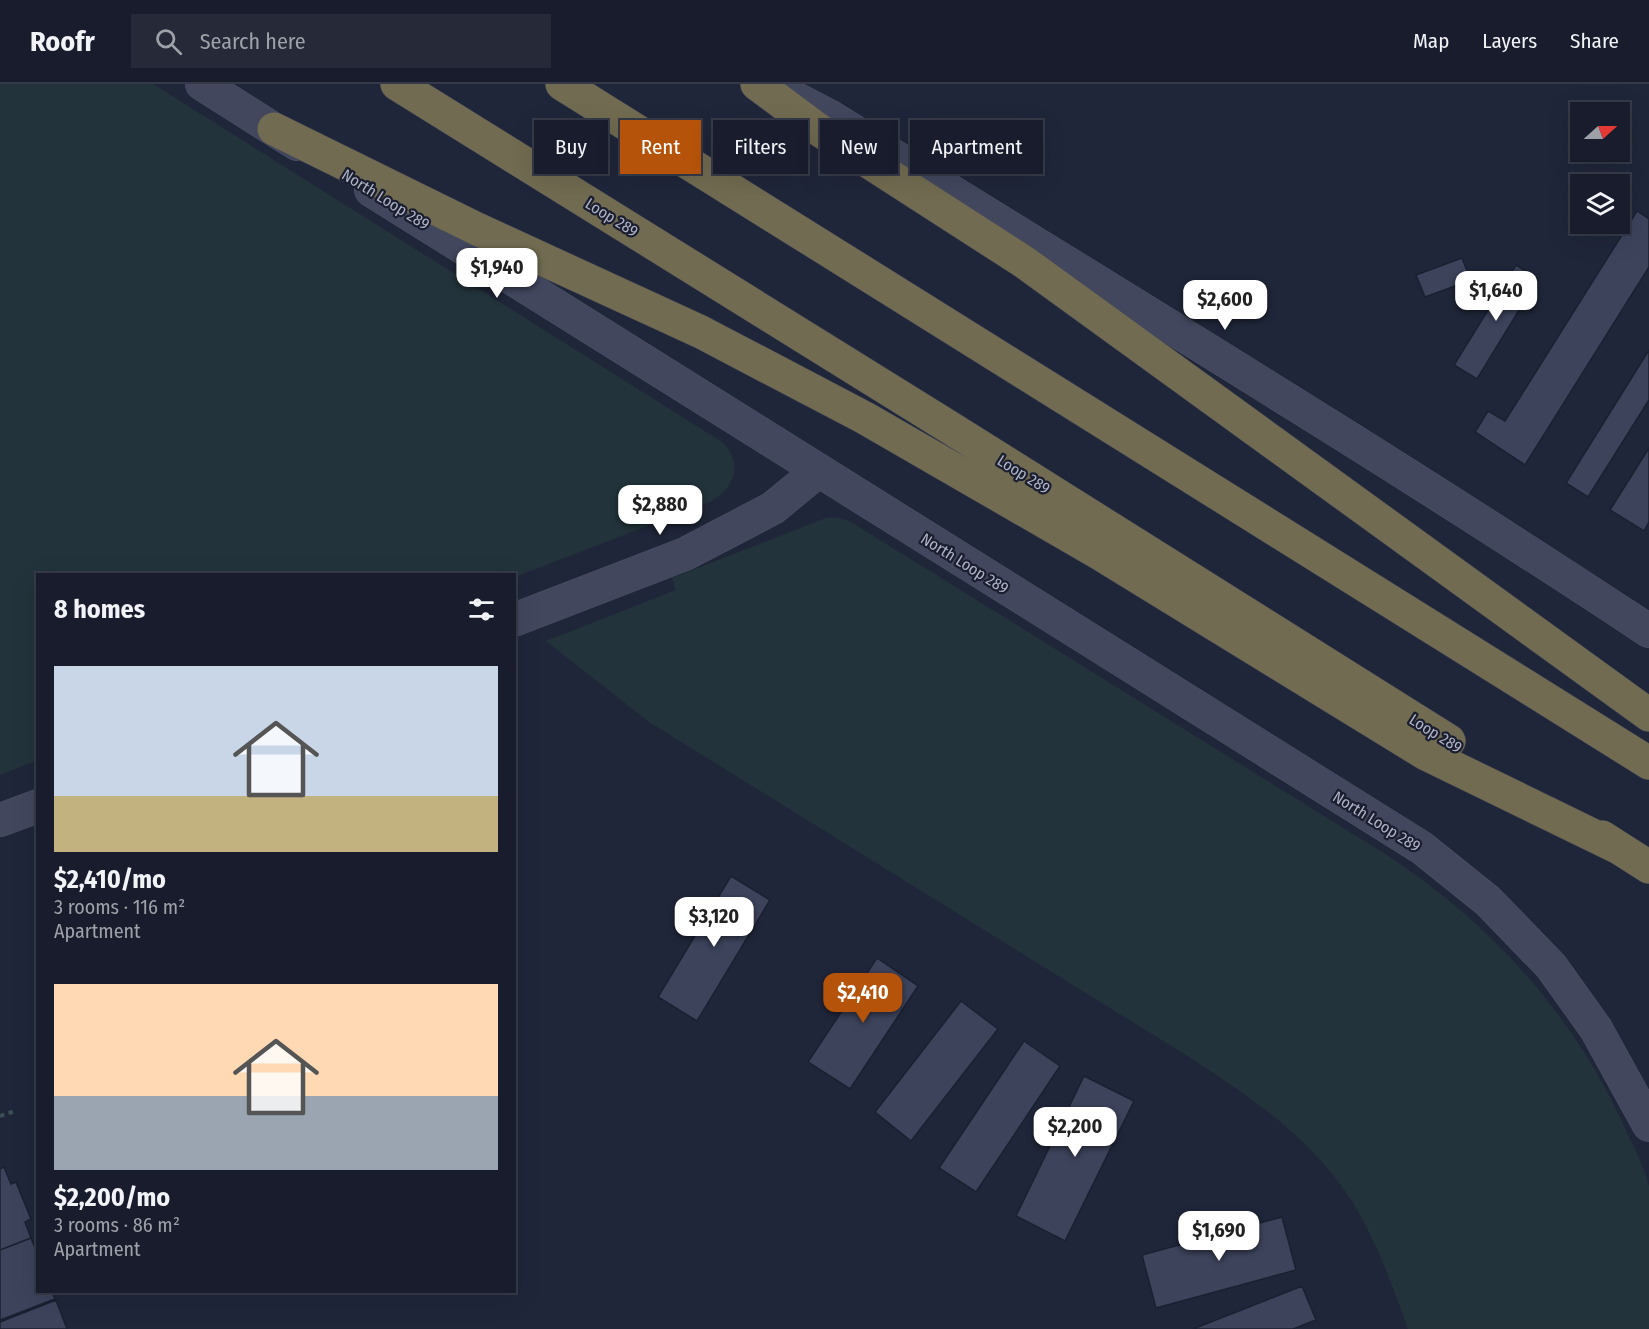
<!DOCTYPE html>
<html lang="en">
<head>
<meta charset="utf-8">
<style>
	:root { --surface:#181c2c; --page:#252938; --text:#f1f3f6; --muted:#9fa1a9; --line:#363a48; --accent:#b45309 }
	body { margin:0; font-family:"Fira Sans Condensed",sans-serif; background:var(--page); color:var(--text); height:100vh; display:flex; flex-direction:column; font-size:22px; white-space:nowrap }
	* { box-sizing:border-box; margin:0 }
	p { font-size:20px; color:var(--muted) }
	.icon { flex:none; width:33px; height:33px; fill:none; stroke:currentColor; stroke-width:2; stroke-linecap:round; stroke-linejoin:round }
	.map { position:relative; flex:1; overflow:hidden }
	.drawer { position:absolute; left:36px; top:489px; width:480px; height:720px; display:flex; flex-direction:column; background:var(--surface); border-radius:0px; box-shadow:0 6px 24px #0002,0 0 0 2px var(--line) }
	.drawer>* { flex:none }
	.top-card { position:absolute; left:534px; top:36px; width:570px; height:54px; display:flex; gap:12px }
	.needle { width:39px; rotate:69deg }
	.controls { position:absolute; left:1570px; top:18px; display:grid; gap:12px }
	.controls a { display:grid; place-items:center; width:60px; height:60px; border-radius:0px; background:var(--surface); box-shadow:0 6px 24px #0002,0 0 0 2px var(--line); font-size:30px }
	.price { position:absolute; translate:-50% -51px; padding:0 14px; border-radius:12px; background:#fff; color:#222; font-size:20px; line-height:39px; filter:drop-shadow(0 2px 3px #0008) }
	.price::after { content:''; position:absolute; left:50%; top:36px; width:18px; height:14px; margin-left:-9px; background:inherit; clip-path:polygon(0 0,100% 0,50% 100%) }
	.price.on { background:var(--accent); color:#fff }
	ul { padding:0; list-style:none }
	li { display:grid; align-content:center; gap:12px; height:318px; padding:0 18px }
	li span { display:grid; place-items:center; height:186px; border-radius:0px; color:#555 }
	li>.icon { margin-inline-start:auto }
	span .icon { width:108px; height:108px; fill:#fffc; stroke-width:1 }
	li b { font-size:26px }
	h2 { display:flex; justify-content:space-between; align-items:center; height:72px; padding:0 18px; font-size:26px }
	.chip { padding:0 21px; border-radius:0px; background:var(--surface); box-shadow:0 6px 24px #0002,0 0 0 2px var(--line); font-size:21px; line-height:54px }
	.chip.on { background:var(--accent); color:#fff }
	header { display:flex; align-items:center; gap:36px; box-sizing:border-box; height:84px; padding:0 30px; background:var(--surface); border-bottom:2px solid var(--line) }
	header strong { font-size:28px }
	nav { display:flex; gap:33px; margin-inline-start:auto; font-size:21px }
	.search { width:420px; height:54px; background:var(--page); display:flex; align-items:center; gap:15px; box-sizing:border-box; padding:0 21px; border-radius:0px; color:var(--muted); font-size:22px }
	.map>svg:first-child { display:block }
	.green { fill:#22333b }
	.building { fill:#3c435b; stroke:#1b2031; stroke-width:1.5 }
	.lines { fill:none; stroke-linecap:round; stroke-linejoin:round }
	.secondary-casing { stroke:#4f5365; stroke-width:34 }
	.highway-casing { stroke:#3c4052; stroke-width:34 }
	.path { stroke:#3d4f56; stroke-width:4; stroke-dasharray:4.5 4.5; stroke-linecap:butt }
	.secondary { stroke:#42475e; stroke-width:33 }
	.highway { stroke:#716b51; stroke-width:33 }
	.labels { text-anchor:middle; stroke-width:4.5; stroke-linejoin:round; paint-order:stroke }
	.street-label { font-size:16px; fill:#afb3c7; stroke:#1a1e2f }
</style>
</head>
<body>
<header>
<strong>Roofr</strong>
<div class="search"><svg class="icon" aria-label="search" viewBox="0 0 24 24"><circle cx="10" cy="10" r="6"/><path d="M15 15l6 6"/></svg>Search here</div>
<nav><a>Map</a><a>Layers</a><a>Share</a></nav>
</header>
<div class="map">
<svg width="1649" height="1245" viewBox="0 0 1649 1245">
	<rect width="100%" height="100%" fill="#20263a"/>
	<path class="green" d="M0,0H153L722,358C745,380 734,407 707,419L515,493L514,490H38L37,676L0,691Z
		M826,434H840L851,438L1385,770C1489,837 1574,931 1625,1044C1632,1060 1647,1087 1649,1103C1649,1118 1649,1134 1649,1149C1649,1181 1649,1213 1649,1245H1408C1390,1195 1370,1138 1337,1096C1297,1044 1243,1008 1189,973L649,638L546,557L676,506L672,494Z"/>
	<path class="building" d="M1637,127L1649,135V183L1525,381L1475,348L1488,327L1505,337Z
		M1462,174L1473,202L1460,207L1458,201L1425,213L1416,191Z
		M1516,181L1538,195L1477,295L1454,281Z
		M1649,266V316L1588,413L1566,399Z
		M1649,364V438L1644,447L1610,426Z
		M731,792L770,816L697,937L658,913Z
		M877,874L918,902L850,1005L808,978Z
		M961,917L998,945L911,1057L875,1028Z
		M1024,957L1060,982L976,1108L939,1084Z
		M1084,992L1134,1017L1065,1157L1016,1132Z
		M4,1083L11,1100L16,1098L31,1135L25,1138L31,1154L0,1166V1085Z
		M1282,1133L1296,1186L1156,1224L1142,1171Z
		M31,1154L38,1171V1208H52L55,1215L0,1236V1166Z
		M1302,1202L1316,1236L1293,1245H1193Z
		M56,1216L67,1245H0V1238Z"/>
	<g class="lines">
		<defs>
			<path id="secondary" d="M202,0L297,60
				M785,9L829,32C1103,202 1380,369 1649,547
				M371,106L1422,764L1488,817L1551,882L1596,945L1649,1041
				M514,536L685,470L773,424L818,387
				M0,736L38,722"/>
			<path id="highway" d="M397,0L949,343L1449,657
				M562,0L1649,679
				M757,0L816,44L1024,178L1649,631
				M274,45L477,145L701,248L865,334L1097,468L1426,670L1619,764
				M1602,753L1649,783"/>
		</defs>
		<use href="#secondary" class="secondary-casing"/>
		<use href="#highway" class="highway-casing"/>
		<path class="path" d="M0,1032L15,1027"/>
		<use href="#secondary" class="secondary"/>
		<use href="#highway" class="highway"/>
	</g>
	<g class="labels">
		<g class="street-label">
			<text transform="translate(386 115) rotate(32)" y="6">North Loop 289</text>
			<text transform="translate(612 133) rotate(32)" y="6">Loop 289</text>
			<text transform="translate(1024 390) rotate(32)" y="6">Loop 289</text>
			<text transform="translate(965 479) rotate(32)" y="6">North Loop 289</text>
			<text transform="translate(1436 649) rotate(32)" y="6">Loop 289</text>
			<text transform="translate(1377 737) rotate(32)" y="6">North Loop 289</text>
		</g>
	</g>
</svg>
<div class="controls">
<a><svg class="needle" viewBox="-14 -14 28 28"><path d="M0-13l5 13h-10z" fill="#e53935"/><path d="M0 13l5-13h-10z" fill="#9fa1a9"/></svg></a>
<a><svg class="icon" aria-label="layers" viewBox="0 0 24 24"><path d="M12 4l9 5-9 5-9-5zM3 14l9 5 9-5"/></svg></a>
</div>
<b class="price" style="left:497px;top:215px">$1,940</b>
<b class="price" style="left:1496px;top:238px">$1,640</b>
<b class="price" style="left:1225px;top:247px">$2,600</b>
<b class="price" style="left:660px;top:452px">$2,880</b>
<b class="price" style="left:714px;top:864px">$3,120</b>
<b class="price on" style="left:863px;top:940px">$2,410</b>
<b class="price" style="left:1075px;top:1074px">$2,200</b>
<b class="price" style="left:1219px;top:1178px">$1,690</b>
<div class="top-card">
<a class="chip">Buy</a>
<a class="chip on">Rent</a>
<a class="chip">Filters</a>
<a class="chip">New</a>
<a class="chip">Apartment</a>
</div>
<section class="drawer">
<h2>8 homes<svg class="icon" aria-label="filters" viewBox="0 0 24 24"><path d="M4 7h16M4 17h16"/><circle cx="9" cy="7" r="2"/><circle cx="15" cy="17" r="2"/></svg></h2>
<ul>
<li><span style="background:linear-gradient(#c9d6e8 70%,#c2b280 0)"><svg class="icon" aria-label="home" viewBox="0 0 24 24"><path d="M3 11l9-7 9 7M6 9v11h12V9"/></svg></span><div><b>$2,410/mo</b><p>3 rooms · 116 m²</p><p>Apartment</p></div></li>
<li><span style="background:linear-gradient(#ffd9b3 60%,#9aa5b1 0)"><svg class="icon" aria-label="home" viewBox="0 0 24 24"><path d="M3 11l9-7 9 7M6 9v11h12V9"/></svg></span><div><b>$2,200/mo</b><p>3 rooms · 86 m²</p><p>Apartment</p></div></li>
</ul>
</section>
</div>
</body>
</html>
